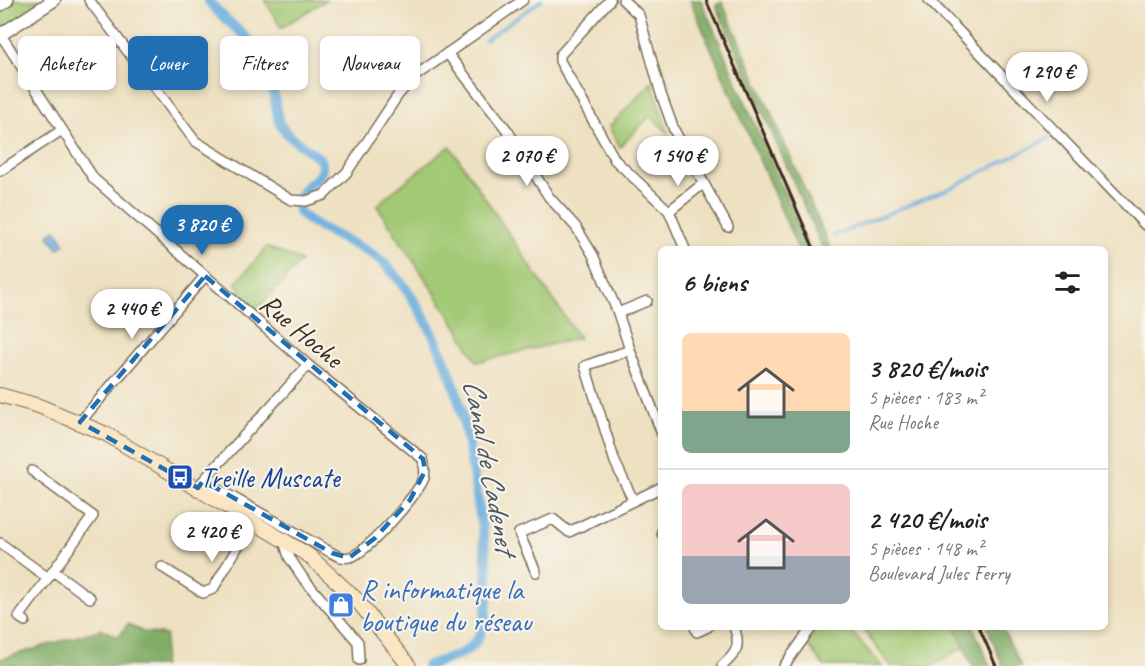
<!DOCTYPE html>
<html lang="fr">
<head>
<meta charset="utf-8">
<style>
	:root { --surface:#fff; --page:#f2f2f2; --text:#222; --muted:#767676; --line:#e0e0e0; --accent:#1f6fb2 }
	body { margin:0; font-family:Caveat,sans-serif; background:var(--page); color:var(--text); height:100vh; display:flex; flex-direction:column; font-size:22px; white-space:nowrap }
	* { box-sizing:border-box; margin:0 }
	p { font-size:20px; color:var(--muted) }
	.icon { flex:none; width:33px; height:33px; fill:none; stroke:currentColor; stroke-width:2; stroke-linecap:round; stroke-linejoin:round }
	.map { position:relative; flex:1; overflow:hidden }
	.panel { position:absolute; left:658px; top:246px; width:450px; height:384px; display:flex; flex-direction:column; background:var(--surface); border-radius:9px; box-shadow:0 3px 9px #0003 }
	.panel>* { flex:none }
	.guide { position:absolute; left:18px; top:36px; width:550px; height:54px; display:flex; gap:12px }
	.price { position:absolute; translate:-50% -51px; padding:0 14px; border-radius:21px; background:#fff; color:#222; font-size:20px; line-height:39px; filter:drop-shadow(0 2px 3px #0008) }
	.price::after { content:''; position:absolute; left:50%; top:36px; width:18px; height:14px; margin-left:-9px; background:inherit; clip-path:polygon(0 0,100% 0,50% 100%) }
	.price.on { background:var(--accent); color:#fff }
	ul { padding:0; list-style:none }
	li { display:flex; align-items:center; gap:18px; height:150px; padding:0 24px }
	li+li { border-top:2px solid var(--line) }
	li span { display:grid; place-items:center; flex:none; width:168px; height:120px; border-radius:9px; color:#555 }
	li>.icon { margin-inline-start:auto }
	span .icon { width:72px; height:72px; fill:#fffc; stroke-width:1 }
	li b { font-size:26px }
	h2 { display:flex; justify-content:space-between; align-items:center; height:72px; padding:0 24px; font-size:26px }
	.tag { padding:0 21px; border-radius:9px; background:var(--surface); box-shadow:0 3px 9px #0003; font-size:21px; line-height:54px }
	.tag.on { background:var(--accent); color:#fff }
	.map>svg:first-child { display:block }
	.green { fill:#a2c974; stroke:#6e7a49; stroke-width:1.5 }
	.forest { fill:#81ad66; stroke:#5e6c42; stroke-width:1.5 }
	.water { fill:#68adde; stroke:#526c7e; stroke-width:1.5 }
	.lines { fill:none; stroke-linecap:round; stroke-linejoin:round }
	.stream { stroke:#68adde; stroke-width:3 }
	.canal { stroke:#68adde; stroke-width:10 }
	.minor-casing { stroke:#7a6a57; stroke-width:12 }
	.tertiary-casing { stroke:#7a6a57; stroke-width:15 }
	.secondary-casing { stroke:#7a6a57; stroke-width:16 }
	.minor { stroke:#fff; stroke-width:9 }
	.tertiary { stroke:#fff; stroke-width:12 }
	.secondary { stroke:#fbe6c4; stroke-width:14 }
	.rail { stroke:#3b2a1e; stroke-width:3 }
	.marked { fill:none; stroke:#1f6fb2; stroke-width:4.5; stroke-dasharray:12 8; stroke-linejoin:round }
	.labels { text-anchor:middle; stroke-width:4.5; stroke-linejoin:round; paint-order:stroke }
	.street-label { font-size:28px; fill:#3b2a1e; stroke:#f7f3e8 }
	.transit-label { font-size:28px; fill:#164399; stroke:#f7f3e8; text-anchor:start }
	.shop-label { font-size:28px; fill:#366cbe; stroke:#f7f3e8; text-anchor:start }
	.water-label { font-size:30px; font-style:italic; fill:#4b5861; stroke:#f7f3e8 }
</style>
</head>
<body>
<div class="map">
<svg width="1145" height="666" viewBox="0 0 1145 666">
	<rect width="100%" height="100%" fill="#f7f3e8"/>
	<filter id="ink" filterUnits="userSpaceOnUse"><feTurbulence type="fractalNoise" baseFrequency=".0167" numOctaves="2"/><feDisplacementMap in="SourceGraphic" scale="12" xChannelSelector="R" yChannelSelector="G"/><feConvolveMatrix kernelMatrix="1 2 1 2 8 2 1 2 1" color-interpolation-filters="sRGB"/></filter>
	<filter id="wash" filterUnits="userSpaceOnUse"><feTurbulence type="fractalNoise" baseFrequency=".008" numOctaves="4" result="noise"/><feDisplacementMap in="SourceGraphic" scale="24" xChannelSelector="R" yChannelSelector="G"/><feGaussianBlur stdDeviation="1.35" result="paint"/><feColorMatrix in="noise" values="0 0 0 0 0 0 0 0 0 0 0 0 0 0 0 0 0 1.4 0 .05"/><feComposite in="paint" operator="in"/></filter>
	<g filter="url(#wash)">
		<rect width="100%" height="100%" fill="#eee1c1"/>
		<path class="green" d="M10,0H50L0,33V7Z
			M265,0H326L281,28Z
			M652,82L668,133L650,116L620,147L609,127Z
			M450,146L579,338L477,362L456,325L377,206L386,197Z
			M267,247L301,261L256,311L238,295L242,290L235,284Z
			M818,627H847L882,666H824L807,644Z
			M861,627H956L964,647L932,666H891Z"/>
		<path class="forest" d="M690,0H701L809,249H798Z
			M722,2L820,224L831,249H823L716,5Z
			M128,624L143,632L166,635L163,666H0V659L102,629L118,637Z
			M956,627H973L990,666H972Z
			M987,627H1002L1021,666H1003Z"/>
		<path class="water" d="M56,230L65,244L58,249L48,235Z"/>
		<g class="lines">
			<path class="stream" d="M485,40L542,0
				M833,236L953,187L1053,136"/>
			<path class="canal" d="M208,0C221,18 240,30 255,46C273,68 273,96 279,122C288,140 307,147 321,160C326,176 314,179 305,188C301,192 300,196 299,201C298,204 297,206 298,209C302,224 360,245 375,256C386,263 395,275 403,285C426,316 444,355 456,391C466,423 470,457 476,490C482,532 498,598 478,638C470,655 442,660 427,666"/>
		</g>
	</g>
	<g filter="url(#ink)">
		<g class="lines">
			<defs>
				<path id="minor" d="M89,0L195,141L291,200L306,201L324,195L347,172L398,95L415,76L523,0
					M610,0L560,55V61L615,160L669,211L685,249
					M623,0L639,15L661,94L674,130L728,227
					M929,0L1145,225
					M1,35L94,179L308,365L423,459C424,466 426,472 424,478C418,494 366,554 350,557C343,559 337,556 332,553L216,488L202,482L198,488
					M447,53L507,130L549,197L576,227L593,255L618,313L630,350L662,434
					M0,171L62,130
					M669,211L704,183
					M618,313L647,301
					M630,350L585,366L615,462L633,500
					M80,422L205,276
					M202,482L308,365
					M662,531V534
					M284,541L289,557L303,578L358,642L359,660
					M0,543L48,578L93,516L32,471
					M162,567L203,593L213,589L253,521
					M53,571L90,598
					M536,572L519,533L553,519L569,532L662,487
					M25,621L19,617L48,578
					M695,627L697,632L708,627
					M722,666C737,653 741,646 734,627
					M784,666L812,627"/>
				<path id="tertiary" d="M0,5L7,0
					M0,35L54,0"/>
				<path id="secondary" d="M0,395L39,406L106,434L308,555L356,599L409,666"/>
			</defs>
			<use href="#minor" class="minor-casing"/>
			<use href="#tertiary" class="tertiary-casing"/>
			<use href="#secondary" class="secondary-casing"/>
			<use href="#minor" class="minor"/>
			<use href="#tertiary" class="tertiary"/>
			<use href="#secondary" class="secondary"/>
			<path class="rail" d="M706,0L814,249
				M979,627L996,666"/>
		</g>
	</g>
	<path class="marked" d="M205,276L423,459L425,471L410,500L375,538L349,558L332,553L216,488L202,482L198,488L80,422Z"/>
	<defs>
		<symbol id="bus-square" viewBox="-11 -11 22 22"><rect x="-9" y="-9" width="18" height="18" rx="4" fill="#1a4fb4" stroke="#f7f3e8"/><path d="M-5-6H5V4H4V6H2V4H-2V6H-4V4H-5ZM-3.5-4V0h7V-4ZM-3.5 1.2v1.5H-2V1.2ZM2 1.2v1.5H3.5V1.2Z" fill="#fff"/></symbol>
		<symbol id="shop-square" viewBox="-11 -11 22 22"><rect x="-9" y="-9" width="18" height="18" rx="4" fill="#3f7fe0" stroke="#f7f3e8"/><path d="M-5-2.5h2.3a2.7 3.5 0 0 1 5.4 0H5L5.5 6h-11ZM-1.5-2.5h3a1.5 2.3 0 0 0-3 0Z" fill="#fff"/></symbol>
	</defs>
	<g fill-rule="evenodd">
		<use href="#bus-square" x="165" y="462" width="30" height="30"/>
		<use href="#shop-square" x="326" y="590" width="30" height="30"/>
	</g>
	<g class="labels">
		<g class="street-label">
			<text transform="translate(302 330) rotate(40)" y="10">Rue Hoche</text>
		</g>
		<g class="transit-label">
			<text x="200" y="487">Treille Muscate</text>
		</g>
		<g class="shop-label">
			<text x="360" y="599">R informatique la<tspan x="360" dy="32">boutique du réseau</tspan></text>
		</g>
		<g class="water-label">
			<text transform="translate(490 466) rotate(79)" y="10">Canal de Cadenet</text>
		</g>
	</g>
</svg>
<b class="price" style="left:1047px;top:103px">1 290 €</b>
<b class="price" style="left:527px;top:187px">2 070 €</b>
<b class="price" style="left:678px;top:187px">1 540 €</b>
<b class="price on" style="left:202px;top:256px">3 820 €</b>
<b class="price" style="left:132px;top:340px">2 440 €</b>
<b class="price" style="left:212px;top:563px">2 420 €</b>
<div class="guide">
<a class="tag">Acheter</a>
<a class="tag on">Louer</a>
<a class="tag">Filtres</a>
<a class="tag">Nouveau</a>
</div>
<section class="panel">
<h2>6 biens<svg class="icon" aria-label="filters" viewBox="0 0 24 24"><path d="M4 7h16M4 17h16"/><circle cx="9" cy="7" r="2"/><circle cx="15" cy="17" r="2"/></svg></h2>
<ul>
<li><span style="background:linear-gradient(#ffd9b3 65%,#7fa58c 0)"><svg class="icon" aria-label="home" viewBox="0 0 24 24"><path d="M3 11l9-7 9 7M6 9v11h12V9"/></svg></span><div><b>3 820 €/mois</b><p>5 pièces · 183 m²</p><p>Rue Hoche</p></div></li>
<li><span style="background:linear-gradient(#f6c9c9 60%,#9aa5b1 0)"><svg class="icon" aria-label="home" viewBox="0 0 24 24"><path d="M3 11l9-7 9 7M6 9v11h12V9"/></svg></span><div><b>2 420 €/mois</b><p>5 pièces · 148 m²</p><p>Boulevard Jules Ferry</p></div></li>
</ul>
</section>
</div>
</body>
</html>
